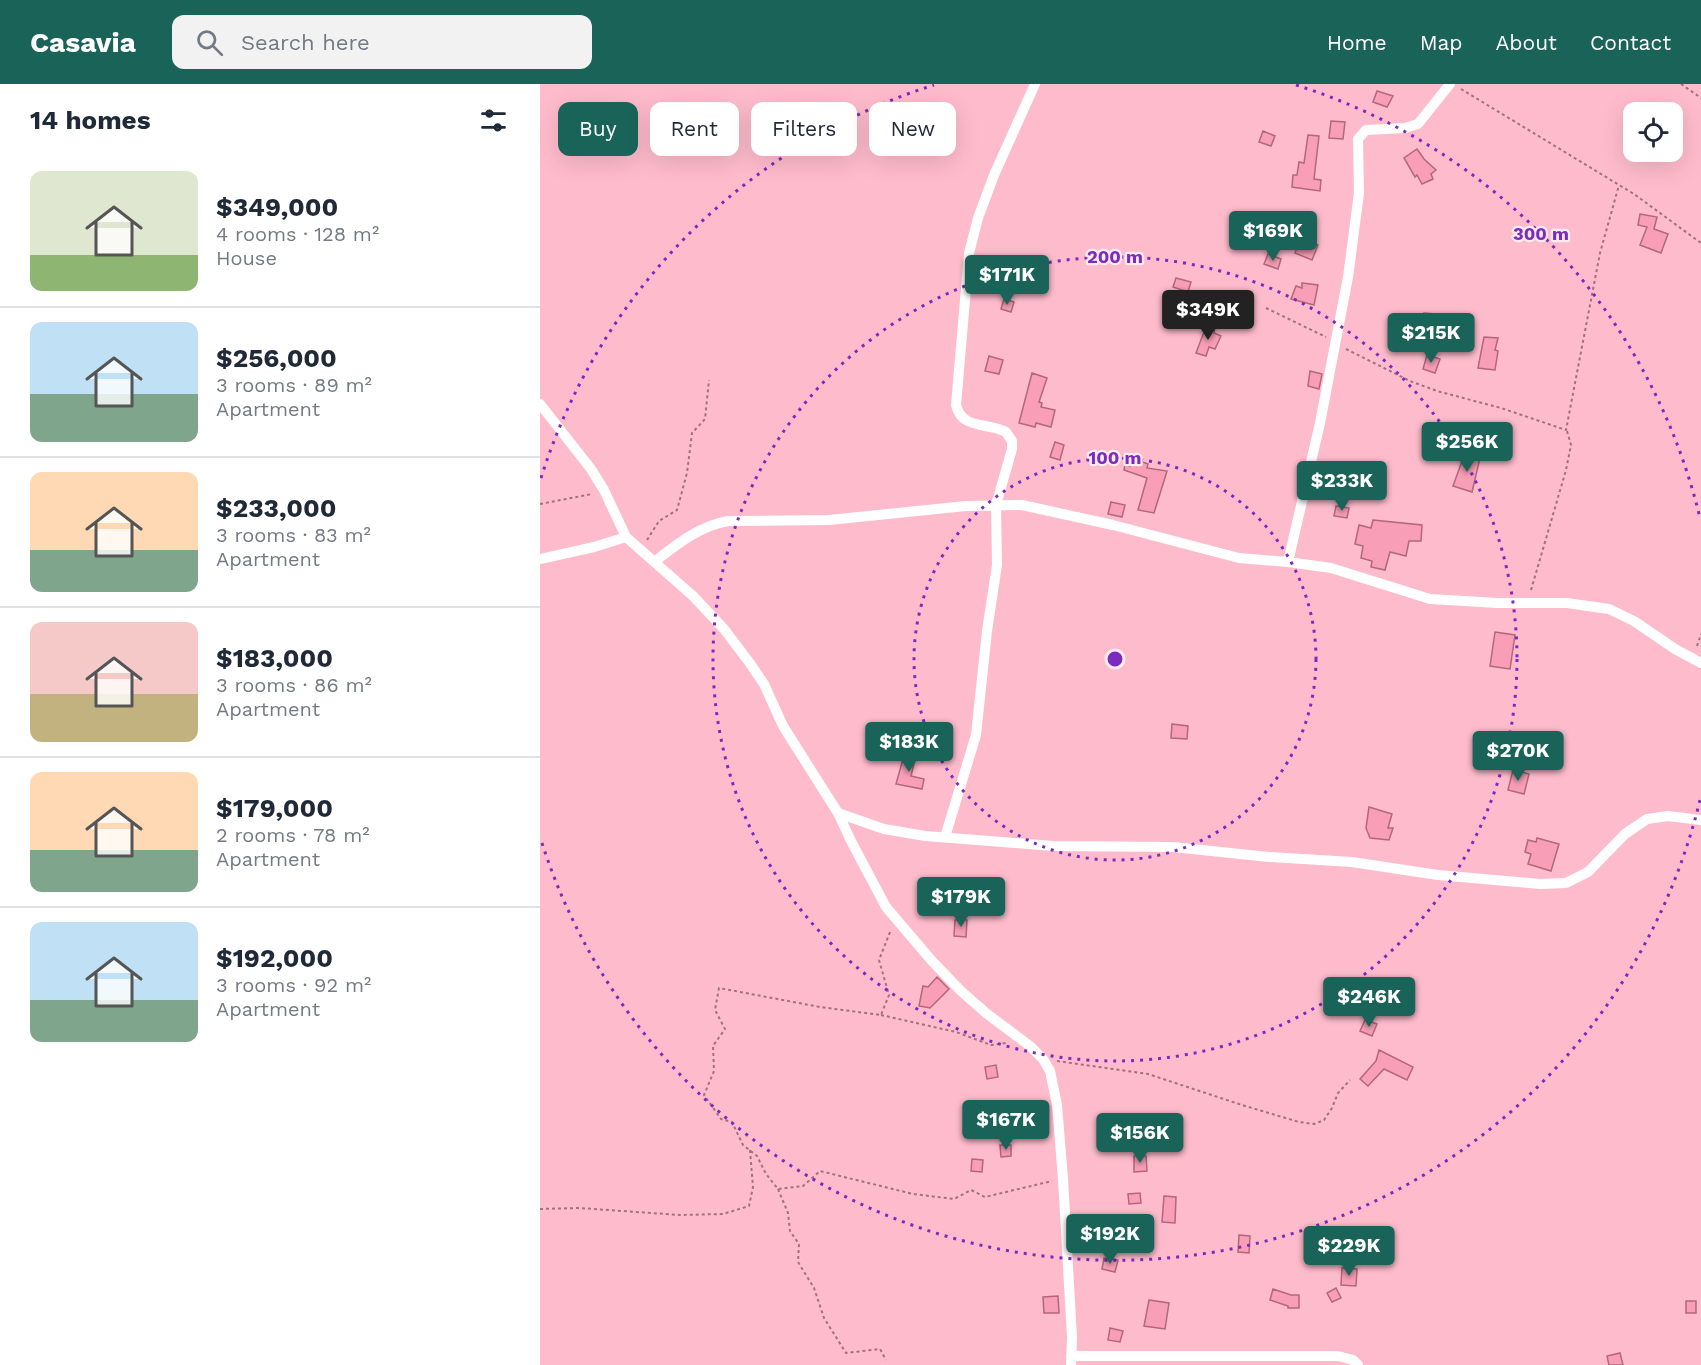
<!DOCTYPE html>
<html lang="en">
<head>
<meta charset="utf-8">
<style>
	:root { --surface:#fff; --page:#f2f2f3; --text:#1f2937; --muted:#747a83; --line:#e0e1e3; --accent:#196359 }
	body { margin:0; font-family:"Work Sans",sans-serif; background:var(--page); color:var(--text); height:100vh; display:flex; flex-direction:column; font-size:22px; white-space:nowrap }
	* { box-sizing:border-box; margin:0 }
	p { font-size:20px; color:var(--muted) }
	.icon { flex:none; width:33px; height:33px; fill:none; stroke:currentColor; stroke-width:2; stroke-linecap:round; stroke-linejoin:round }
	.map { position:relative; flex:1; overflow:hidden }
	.side { display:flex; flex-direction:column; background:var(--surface); width:540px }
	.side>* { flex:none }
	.top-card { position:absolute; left:18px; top:18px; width:570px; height:54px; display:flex; gap:12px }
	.buttons { position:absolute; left:1083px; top:18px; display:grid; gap:12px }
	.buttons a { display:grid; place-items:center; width:60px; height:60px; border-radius:12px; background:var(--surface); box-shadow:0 6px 24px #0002; font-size:30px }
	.price { position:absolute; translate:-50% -51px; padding:0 14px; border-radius:6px; background:var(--accent); color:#fff; font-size:20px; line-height:39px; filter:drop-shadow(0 2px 3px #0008) }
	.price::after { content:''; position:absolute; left:50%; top:36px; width:18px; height:14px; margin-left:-9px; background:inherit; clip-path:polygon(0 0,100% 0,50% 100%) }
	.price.on { background:#222; color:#fff }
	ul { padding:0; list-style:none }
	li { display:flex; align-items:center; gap:18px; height:150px; padding:0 30px }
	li+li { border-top:2px solid var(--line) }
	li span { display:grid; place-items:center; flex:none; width:168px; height:120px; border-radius:12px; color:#555 }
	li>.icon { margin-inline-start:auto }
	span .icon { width:72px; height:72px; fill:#fffc; stroke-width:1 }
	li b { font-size:26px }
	h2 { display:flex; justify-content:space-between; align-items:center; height:72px; padding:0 30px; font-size:26px }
	.tag { padding:0 21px; border-radius:12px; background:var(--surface); box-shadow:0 6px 24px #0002; font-size:21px; line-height:54px }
	.tag.on { background:var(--accent); color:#fff }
	header { display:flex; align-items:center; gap:36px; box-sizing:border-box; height:84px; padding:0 30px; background:var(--accent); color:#fff }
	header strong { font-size:28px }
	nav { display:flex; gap:33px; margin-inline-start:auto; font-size:21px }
	.search { width:420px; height:54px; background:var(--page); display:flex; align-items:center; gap:15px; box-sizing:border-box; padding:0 21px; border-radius:12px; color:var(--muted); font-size:22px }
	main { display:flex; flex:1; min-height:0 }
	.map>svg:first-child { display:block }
	.building { fill:#f89fb7; stroke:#b3677c; stroke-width:1.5 }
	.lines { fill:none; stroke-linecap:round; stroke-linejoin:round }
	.path { stroke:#a2717e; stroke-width:2; stroke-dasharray:3 3; stroke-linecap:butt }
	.street { stroke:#fff; stroke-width:10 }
	.ring { fill:none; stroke:#7b2cbf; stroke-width:3; stroke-dasharray:3 6 }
	.centre { fill:#7b2cbf; stroke:#feecf0; stroke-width:3 }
	.ring-label { font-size:18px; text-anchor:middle; font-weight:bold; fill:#7b2cbf; stroke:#feecf0; stroke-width:4.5; stroke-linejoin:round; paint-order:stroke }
</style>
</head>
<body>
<header>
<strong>Casavia</strong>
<div class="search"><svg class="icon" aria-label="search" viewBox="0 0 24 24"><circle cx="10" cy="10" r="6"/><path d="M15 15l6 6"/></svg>Search here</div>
<nav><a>Home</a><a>Map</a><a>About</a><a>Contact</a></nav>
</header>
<main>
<section class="side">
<h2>14 homes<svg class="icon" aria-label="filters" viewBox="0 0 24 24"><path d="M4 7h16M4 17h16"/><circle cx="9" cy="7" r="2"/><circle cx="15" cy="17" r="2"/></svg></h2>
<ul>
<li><span style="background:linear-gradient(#dfe7d0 70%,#8fb573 0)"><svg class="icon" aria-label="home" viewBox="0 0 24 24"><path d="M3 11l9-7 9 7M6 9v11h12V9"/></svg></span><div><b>$349,000</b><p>4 rooms · 128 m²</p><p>House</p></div></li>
<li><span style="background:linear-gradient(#bfe0f5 60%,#7fa58c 0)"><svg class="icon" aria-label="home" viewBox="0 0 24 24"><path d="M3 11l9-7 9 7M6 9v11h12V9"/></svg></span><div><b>$256,000</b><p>3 rooms · 89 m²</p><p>Apartment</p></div></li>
<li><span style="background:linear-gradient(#ffd9b3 65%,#7fa58c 0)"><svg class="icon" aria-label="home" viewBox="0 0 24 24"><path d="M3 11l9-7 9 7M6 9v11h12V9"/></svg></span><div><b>$233,000</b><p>3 rooms · 83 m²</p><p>Apartment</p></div></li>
<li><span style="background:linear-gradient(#f6c9c9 60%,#c2b280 0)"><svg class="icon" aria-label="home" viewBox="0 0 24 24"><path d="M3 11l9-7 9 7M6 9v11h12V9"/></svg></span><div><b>$183,000</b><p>3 rooms · 86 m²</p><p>Apartment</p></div></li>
<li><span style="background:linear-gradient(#ffd9b3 65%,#7fa58c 0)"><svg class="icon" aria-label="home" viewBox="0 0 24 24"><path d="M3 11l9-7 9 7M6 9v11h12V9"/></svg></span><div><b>$179,000</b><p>2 rooms · 78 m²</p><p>Apartment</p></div></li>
<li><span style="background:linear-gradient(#bfe0f5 65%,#7fa58c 0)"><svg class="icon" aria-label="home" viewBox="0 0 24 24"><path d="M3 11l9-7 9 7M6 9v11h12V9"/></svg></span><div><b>$192,000</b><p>3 rooms · 92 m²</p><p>Apartment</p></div></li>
</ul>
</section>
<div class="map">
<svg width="1161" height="1281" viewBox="0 0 1161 1281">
	<rect width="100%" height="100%" fill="#febbcc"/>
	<path class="building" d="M837,7L853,12L847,23L833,18Z
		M791,37L805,38L803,55L789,54Z
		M723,47L735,52L731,62L719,58Z
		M768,51L779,52L774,95L781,96L780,107L752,103L753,91H757L759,78L764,79Z
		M877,65L884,75L896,86L891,90L893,95L882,100L877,91L875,93L864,74Z
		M1100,130L1117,133L1114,145L1128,150L1121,169L1100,161L1107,143L1098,141Z
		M766,156L778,161L772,176L755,169L759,158L764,160Z
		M728,170L741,175L738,185L724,180Z
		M636,194L651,198L648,208L633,203Z
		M762,199L778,201L774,221L751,215L756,202L762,204Z
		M464,215L474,218L471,228L461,225Z
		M687,224L698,229L691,243L680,237Z
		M884,229L895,230V245L882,243Z
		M667,240L675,243L674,249L681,252L675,265L669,263L666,272L656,269Z
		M944,253L958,254L955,266L958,267L955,286L938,284Z
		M887,271L900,275L895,289L883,285Z
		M449,272L463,276L459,290L445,287Z
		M770,287L782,290L779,305L768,302Z
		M492,289L507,294L499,318L502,319L501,323L515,326L511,343L496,339L495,343L479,339Z
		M515,358L524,361L520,376L510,373Z
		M925,369L940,374L932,408L913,402Z
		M592,374L608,380L607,384L627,387L614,429L598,426L607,394L584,386L585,381L590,382Z
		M571,418L585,421L582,433L568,430Z
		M796,422L809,424L807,434L794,432Z
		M833,436L882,441L881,457H869L866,472L850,468L845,486L831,483L832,477L821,474L823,462L815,460L819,441L831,444Z
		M955,548L975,551L970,585L950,582Z
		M632,640L648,642L647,655L631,654Z
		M365,668L376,671L371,692L384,695L382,705L356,700Z
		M973,686L989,690L984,710L968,706Z
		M829,723L852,730L848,744H853L849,756L830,754L826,744Z
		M997,754L1019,760L1011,787L988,780L991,770L985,768L988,756L996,758Z
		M415,836H427L426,853L414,852Z
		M397,893L409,905L390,924L379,922L383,902L388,903Z
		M825,936L837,940L832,952L820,947Z
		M839,966L873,983L867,996L844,985L828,1002L820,995L836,977Z
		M456,981L458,993L447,995L445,983Z
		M460,1061H471V1072L461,1073Z
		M594,1072H606L607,1087L594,1088Z
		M432,1075L443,1076L442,1088L431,1087Z
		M600,1109L601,1119L589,1120L588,1110Z
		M624,1112L636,1113L635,1139L622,1138Z
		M699,1151L710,1152L709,1169L698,1168Z
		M564,1174L578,1176L575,1188L562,1185Z
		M802,1184L817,1185L816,1202L801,1201Z
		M796,1204L801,1214L792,1218L787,1209Z
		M733,1205L751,1211H759V1224H748V1222L730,1216Z
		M518,1212L519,1229H504L503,1213Z
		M609,1216L629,1219L625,1245L604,1242Z
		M1146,1217H1156V1229H1146Z
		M570,1244L583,1247L580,1258L568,1256Z
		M1080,1269L1083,1281H1069L1067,1272Z"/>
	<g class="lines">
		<path class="path" d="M1141,0L1161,14
			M921,5L1094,110L1161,159
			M726,224L786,253
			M806,265L870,297L897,307L961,324L1026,346L1060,169L1079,101
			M0,420L52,410
			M107,456L119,437L137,426L147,389L152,349L165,335L169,296
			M991,506L1026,386L1031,361L1027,347
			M1157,562L1161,550
			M350,848L339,876L349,911L341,931L280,923L179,904L175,926L185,945L173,962L174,987L164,1011L181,1035L192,1038L203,1061L217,1072L226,1090L238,1105L263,1102L280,1087L373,1110L414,1115L431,1106L445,1113L512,1097
			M341,931L416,948L451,961L466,959
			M517,977L608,990L702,1021L759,1038L774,1040L784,1036L792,1024L798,1009L810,996
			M462,1027L505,1022
			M238,1105L248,1129L250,1147L259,1160L258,1178L274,1204L284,1234L306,1269L340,1265L346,1276
			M0,1125L39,1124L140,1131L183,1130L209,1122L213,1103L210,1066"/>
		<path class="street" d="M0,320L51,385L64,406L86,453L153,512L184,545L209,578L224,600L243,642L298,729L311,757L346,823L392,877L421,907L446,929L490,962L503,975L510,987L517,1021L523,1095L532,1253L531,1281
			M0,475L54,463L86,453
			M114,478C136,461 159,442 188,437L289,436L426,422L482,421L573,441L699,474L748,478L791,484L890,515L958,519H1027L1069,525L1094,537L1135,565L1161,579
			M748,478L780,339L808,193L819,109L818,55L826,46L865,44L878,40L910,0
			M298,729L344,745L385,752L513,762L633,763L729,773L812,778L898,791L1000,800L1026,799L1048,788L1085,750L1107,735L1128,732L1161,736
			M405,753L436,651L447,547L457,481L456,421L472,365V357L466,348C447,338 422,346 416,321L429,169L438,134L454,91L495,0
			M531,1272H798L813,1276L818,1281"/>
	</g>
	<g class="ring">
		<circle cx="575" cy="575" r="201"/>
		<circle cx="575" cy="575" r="402"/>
		<path d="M1160 716A602 602 0 0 1 1 756M1 394A602 602 0 0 1 394 1M756 1A602 602 0 0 1 1160 434"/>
	</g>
	<circle cx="575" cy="575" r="9" class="centre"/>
	<g class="ring-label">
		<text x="1001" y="156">300 m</text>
		<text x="575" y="179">200 m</text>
		<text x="575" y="380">100 m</text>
	</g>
</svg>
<div class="buttons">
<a><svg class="icon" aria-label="locate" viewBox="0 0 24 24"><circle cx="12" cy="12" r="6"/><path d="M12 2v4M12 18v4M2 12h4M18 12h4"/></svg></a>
</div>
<b class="price" style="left:733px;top:178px">$169K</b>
<b class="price" style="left:467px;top:222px">$171K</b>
<b class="price on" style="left:668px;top:257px">$349K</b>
<b class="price" style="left:891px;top:280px">$215K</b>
<b class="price" style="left:927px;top:389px">$256K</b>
<b class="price" style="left:802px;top:428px">$233K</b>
<b class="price" style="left:369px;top:689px">$183K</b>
<b class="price" style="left:978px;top:698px">$270K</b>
<b class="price" style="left:421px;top:844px">$179K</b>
<b class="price" style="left:829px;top:944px">$246K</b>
<b class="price" style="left:466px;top:1067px">$167K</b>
<b class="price" style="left:600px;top:1080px">$156K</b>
<b class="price" style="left:570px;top:1181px">$192K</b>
<b class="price" style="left:809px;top:1193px">$229K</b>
<div class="top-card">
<a class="tag on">Buy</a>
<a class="tag">Rent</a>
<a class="tag">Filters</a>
<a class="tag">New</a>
</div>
</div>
</main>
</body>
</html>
